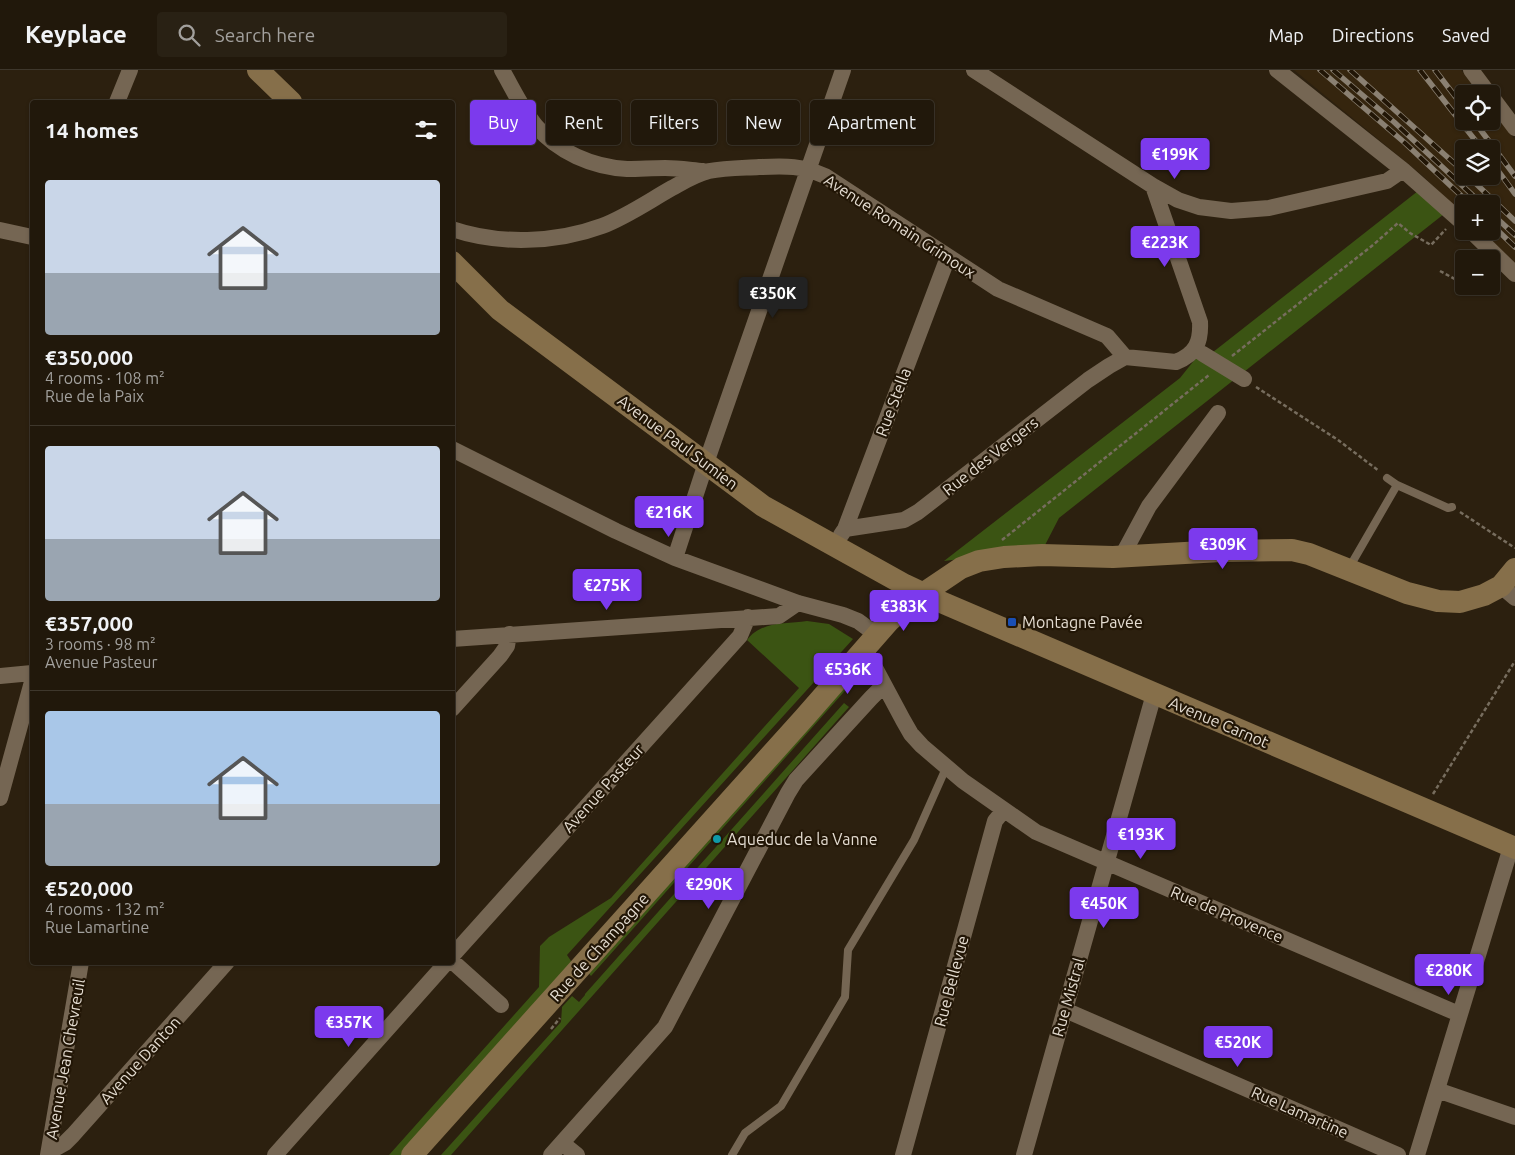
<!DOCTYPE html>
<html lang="en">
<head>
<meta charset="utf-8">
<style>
	:root { --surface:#21180b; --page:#292114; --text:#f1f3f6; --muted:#a2a09d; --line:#3e372c; --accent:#7c3aed }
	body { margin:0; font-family:Ubuntu,sans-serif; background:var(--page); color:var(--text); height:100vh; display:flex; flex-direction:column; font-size:19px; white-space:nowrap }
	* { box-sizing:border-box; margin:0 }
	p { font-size:16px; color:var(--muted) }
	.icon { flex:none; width:28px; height:28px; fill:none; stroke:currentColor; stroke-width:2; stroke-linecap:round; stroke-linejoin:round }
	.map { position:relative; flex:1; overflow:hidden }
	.details { position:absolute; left:30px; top:30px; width:425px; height:865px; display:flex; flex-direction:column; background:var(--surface); border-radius:5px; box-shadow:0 1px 4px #0004,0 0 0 1px var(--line) }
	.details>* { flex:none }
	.hud { position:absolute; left:470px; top:30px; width:475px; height:45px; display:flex; gap:10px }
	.tools { position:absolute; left:1455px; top:15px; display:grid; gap:10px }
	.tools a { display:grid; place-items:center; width:45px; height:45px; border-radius:5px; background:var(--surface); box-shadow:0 1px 4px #0004,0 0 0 1px var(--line); font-size:25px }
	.price { position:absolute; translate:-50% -42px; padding:0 11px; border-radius:5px; background:var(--accent); color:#fff; font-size:16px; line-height:32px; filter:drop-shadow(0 1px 2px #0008) }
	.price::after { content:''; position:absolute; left:50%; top:30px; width:15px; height:11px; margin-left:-8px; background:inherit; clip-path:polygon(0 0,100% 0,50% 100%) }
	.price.current { background:#222; color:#fff }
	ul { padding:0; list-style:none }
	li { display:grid; align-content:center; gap:10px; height:265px; padding:0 15px }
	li+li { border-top:1px solid var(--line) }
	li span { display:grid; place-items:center; height:155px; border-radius:5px; color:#555 }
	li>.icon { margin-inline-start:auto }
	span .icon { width:90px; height:90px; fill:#fffc; stroke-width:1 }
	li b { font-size:21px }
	h2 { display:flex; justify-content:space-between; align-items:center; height:60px; padding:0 15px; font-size:21px }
	.pill { padding:0 18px; border-radius:5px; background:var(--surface); box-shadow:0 1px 4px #0004,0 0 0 1px var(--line); font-size:18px; line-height:45px }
	.pill.current { background:var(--accent); color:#fff }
	header { display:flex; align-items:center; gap:30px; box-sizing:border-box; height:70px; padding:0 25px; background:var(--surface); border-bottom:1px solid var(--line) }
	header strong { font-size:24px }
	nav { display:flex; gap:28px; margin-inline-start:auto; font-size:18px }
	.search { width:350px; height:45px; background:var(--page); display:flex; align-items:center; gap:12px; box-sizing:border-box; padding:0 18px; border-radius:5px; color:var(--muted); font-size:19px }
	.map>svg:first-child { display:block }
	.built { fill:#35250e; fill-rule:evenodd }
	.green { fill:#3b5413 }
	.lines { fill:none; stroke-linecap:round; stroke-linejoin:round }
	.path { stroke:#776d5e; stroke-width:2.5; stroke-dasharray:4 2.5; stroke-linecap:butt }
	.lane { stroke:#756653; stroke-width:8 }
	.street { stroke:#756653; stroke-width:16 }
	.secondary { stroke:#866f4a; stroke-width:22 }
	.rail-casing { stroke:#8a8072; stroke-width:5.5 }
	.rail { stroke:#221606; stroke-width:4; stroke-dasharray:11; stroke-linecap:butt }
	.transit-dot { fill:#1a4fb4; stroke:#221606; stroke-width:2 }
	.culture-dot { fill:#0f9aa8; stroke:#221606; stroke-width:2 }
	.labels { text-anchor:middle; stroke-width:4.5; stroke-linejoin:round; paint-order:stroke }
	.street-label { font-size:16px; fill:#e4dcd1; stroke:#221606 }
	.poi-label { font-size:16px; fill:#e4dcd1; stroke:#221606; text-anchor:start }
</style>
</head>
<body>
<header>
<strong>Keyplace</strong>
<div class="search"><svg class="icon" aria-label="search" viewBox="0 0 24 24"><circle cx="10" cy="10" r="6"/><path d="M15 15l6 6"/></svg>Search here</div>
<nav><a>Map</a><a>Directions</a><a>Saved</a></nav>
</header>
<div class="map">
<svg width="1515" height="1085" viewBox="0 0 1515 1085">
	<rect width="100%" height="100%" fill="#2c200f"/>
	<path class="built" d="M1294,0H1461L1479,24H1464V51H1491V39L1515,70V199L1478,161H1491V134H1464V147L1423,106ZM1464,79H1491V106H1464Z"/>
	<path class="green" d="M1418,121L1444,144L1059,448L1043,479L944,491L1180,308L1200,283L1208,286Z
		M807,551L829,554L853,569L567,885L573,894L402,1085H389L539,917L540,876L549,867L611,828L799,618L747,570C761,551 786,554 807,551Z
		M846,610L851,614L591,906L586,900Z
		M844,633L849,637L451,1085H441L561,952L562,937L572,926L579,932L585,925V924Z"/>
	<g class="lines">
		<path class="path" d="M1440,201L1464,214
			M1232,286L1373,175L1398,153L1410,163L1431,175L1446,159
			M1256,317L1338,370L1379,401
			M1460,442L1515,478
			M1002,470L1209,305
			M1433,724L1515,591
			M551,959L560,948"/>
		<path class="lane" d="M1387,408L1397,415
			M1349,498L1397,415L1448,438L1452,437
			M732,1085L745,1063L781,1036L845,927L848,880L914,770L946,698"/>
		<path class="street" d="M502,0C513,19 522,39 536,56C558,82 592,97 627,99C640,99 652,98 665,98C678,98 691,100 703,101
			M974,0L1153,116L1178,130L1199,137L1231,141L1269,138L1387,111L1403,100
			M1277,0L1403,100L1464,154
			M1471,0L1489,24
			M1491,26L1515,58
			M117,32L130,0
			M452,159C499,175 556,173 602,156C626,147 649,131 672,118C683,112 696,104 709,101C725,98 742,98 759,97C786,96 800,95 825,106L998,219L1107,266L1125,287L1176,292C1196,284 1201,272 1200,252L1153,116
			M0,160L32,167
			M1471,161L1515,204
			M1203,284L1244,309
			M452,379L616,461L675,488L798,533L843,545L858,551L877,565
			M845,459L904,450L918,442L1088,310L1109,296L1125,287
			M841,465L845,459L948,187
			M1122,486L1149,436L1218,343
			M675,488L706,393L843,0
			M1501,516L1515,528
			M452,569L779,546L798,533
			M865,579L903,650L911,664L922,676L963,711L1036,762L1459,944
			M0,606L32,603
			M452,639L500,586L507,576L509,564
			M0,728L32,612
			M452,886L740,566L748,547
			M452,891L501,935
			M1065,940L1398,1085
			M1437,1020L1515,1047
			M562,1073L577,1085
			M49,1082L65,1073L73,1065L227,892
			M48,1085L81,892
			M275,1085L447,892
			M551,1085L665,957L788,723L796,710L871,628L884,615
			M903,1085L995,751L1004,740
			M1024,1085L1154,624
			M1417,1085L1511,777"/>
		<path class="secondary" d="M258,0L291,32
			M452,192L500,240L763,436L905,515L941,532L1515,778
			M412,1085L804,648L889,551L912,531L961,498L979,491L1004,487L1042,485L1113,487L1221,481L1292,480L1309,484L1407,523L1438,531L1460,532L1484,525L1501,516L1515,499"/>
		<defs>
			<path id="rail" d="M1320,0L1405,73L1470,134
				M1333,0L1394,52L1482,134
				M1350,0L1464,102
				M1420,0L1482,79
				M1435,0L1464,38
				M1474,51L1515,106
				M1491,91L1515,124
				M1468,106L1515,151
				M1491,143L1515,165
				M1491,154L1515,177"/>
		</defs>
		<use href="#rail" class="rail-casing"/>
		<use href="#rail" class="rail"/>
	</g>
	<rect class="transit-dot" x="1007" y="547" width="10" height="10" rx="2.5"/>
	<circle class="culture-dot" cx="717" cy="769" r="5"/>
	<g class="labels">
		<g class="street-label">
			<text transform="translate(900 156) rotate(33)" y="6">Avenue Romain Grimoux</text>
			<text transform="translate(893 332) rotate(-69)" y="6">Rue Stella</text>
			<text transform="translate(678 372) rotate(37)" y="6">Avenue Paul Sumien</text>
			<text transform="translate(990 386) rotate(-38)" y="6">Rue des Vergers</text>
			<text transform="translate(1219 652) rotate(23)" y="6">Avenue Carnot</text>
			<text transform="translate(603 718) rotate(-48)" y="6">Avenue Pasteur</text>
			<text transform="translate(1227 844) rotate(23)" y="6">Rue de Provence</text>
			<text transform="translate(599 877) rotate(-48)" y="6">Rue de Champagne</text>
			<text transform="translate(951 911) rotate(-75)" y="6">Rue Bellevue</text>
			<text transform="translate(1068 927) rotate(-74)" y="6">Rue Mistral</text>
			<text transform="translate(65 989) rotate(-80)" y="6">Avenue Jean Chevreuil</text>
			<text transform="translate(140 990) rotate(-48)" y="6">Avenue Danton</text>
			<text transform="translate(1300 1042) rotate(24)" y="6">Rue Lamartine</text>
		</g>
		<g class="poi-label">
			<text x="1022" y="558">Montagne Pavée</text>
			<text x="727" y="775">Aqueduc de la Vanne</text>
		</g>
	</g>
</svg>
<div class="tools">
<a><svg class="icon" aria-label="locate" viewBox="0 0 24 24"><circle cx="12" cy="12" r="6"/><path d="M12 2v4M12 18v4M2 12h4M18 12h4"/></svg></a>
<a><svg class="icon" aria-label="layers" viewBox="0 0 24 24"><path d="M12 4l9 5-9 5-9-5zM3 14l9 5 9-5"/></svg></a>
<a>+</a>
<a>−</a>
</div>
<b class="price" style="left:1175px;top:110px">€199K</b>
<b class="price" style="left:1165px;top:198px">€223K</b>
<b class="price current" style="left:773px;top:249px">€350K</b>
<b class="price" style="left:669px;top:468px">€216K</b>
<b class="price" style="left:1223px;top:500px">€309K</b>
<b class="price" style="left:607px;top:541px">€275K</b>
<b class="price" style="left:904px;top:562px">€383K</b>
<b class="price" style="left:848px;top:625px">€536K</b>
<b class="price" style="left:1141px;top:790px">€193K</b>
<b class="price" style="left:709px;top:840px">€290K</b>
<b class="price" style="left:1104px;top:859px">€450K</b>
<b class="price" style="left:1449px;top:926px">€280K</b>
<b class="price" style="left:349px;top:978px">€357K</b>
<b class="price" style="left:1238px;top:998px">€520K</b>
<div class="hud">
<a class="pill current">Buy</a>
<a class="pill">Rent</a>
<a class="pill">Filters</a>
<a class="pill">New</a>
<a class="pill">Apartment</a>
</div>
<section class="details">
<h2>14 homes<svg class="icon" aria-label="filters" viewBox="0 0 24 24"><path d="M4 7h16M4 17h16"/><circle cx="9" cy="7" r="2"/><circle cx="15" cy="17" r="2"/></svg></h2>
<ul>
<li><span style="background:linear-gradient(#c9d6e8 60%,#9aa5b1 0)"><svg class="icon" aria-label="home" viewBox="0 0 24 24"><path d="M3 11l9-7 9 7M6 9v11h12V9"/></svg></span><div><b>€350,000</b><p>4 rooms · 108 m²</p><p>Rue de la Paix</p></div></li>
<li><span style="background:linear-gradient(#c9d6e8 60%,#9aa5b1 0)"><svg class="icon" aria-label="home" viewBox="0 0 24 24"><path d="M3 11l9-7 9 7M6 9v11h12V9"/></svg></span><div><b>€357,000</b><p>3 rooms · 98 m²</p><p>Avenue Pasteur</p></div></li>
<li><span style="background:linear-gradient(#a9c7e8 60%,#9aa5b1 0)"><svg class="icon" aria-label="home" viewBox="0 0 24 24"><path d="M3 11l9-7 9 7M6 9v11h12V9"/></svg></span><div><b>€520,000</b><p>4 rooms · 132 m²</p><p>Rue Lamartine</p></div></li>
</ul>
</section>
</div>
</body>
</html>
